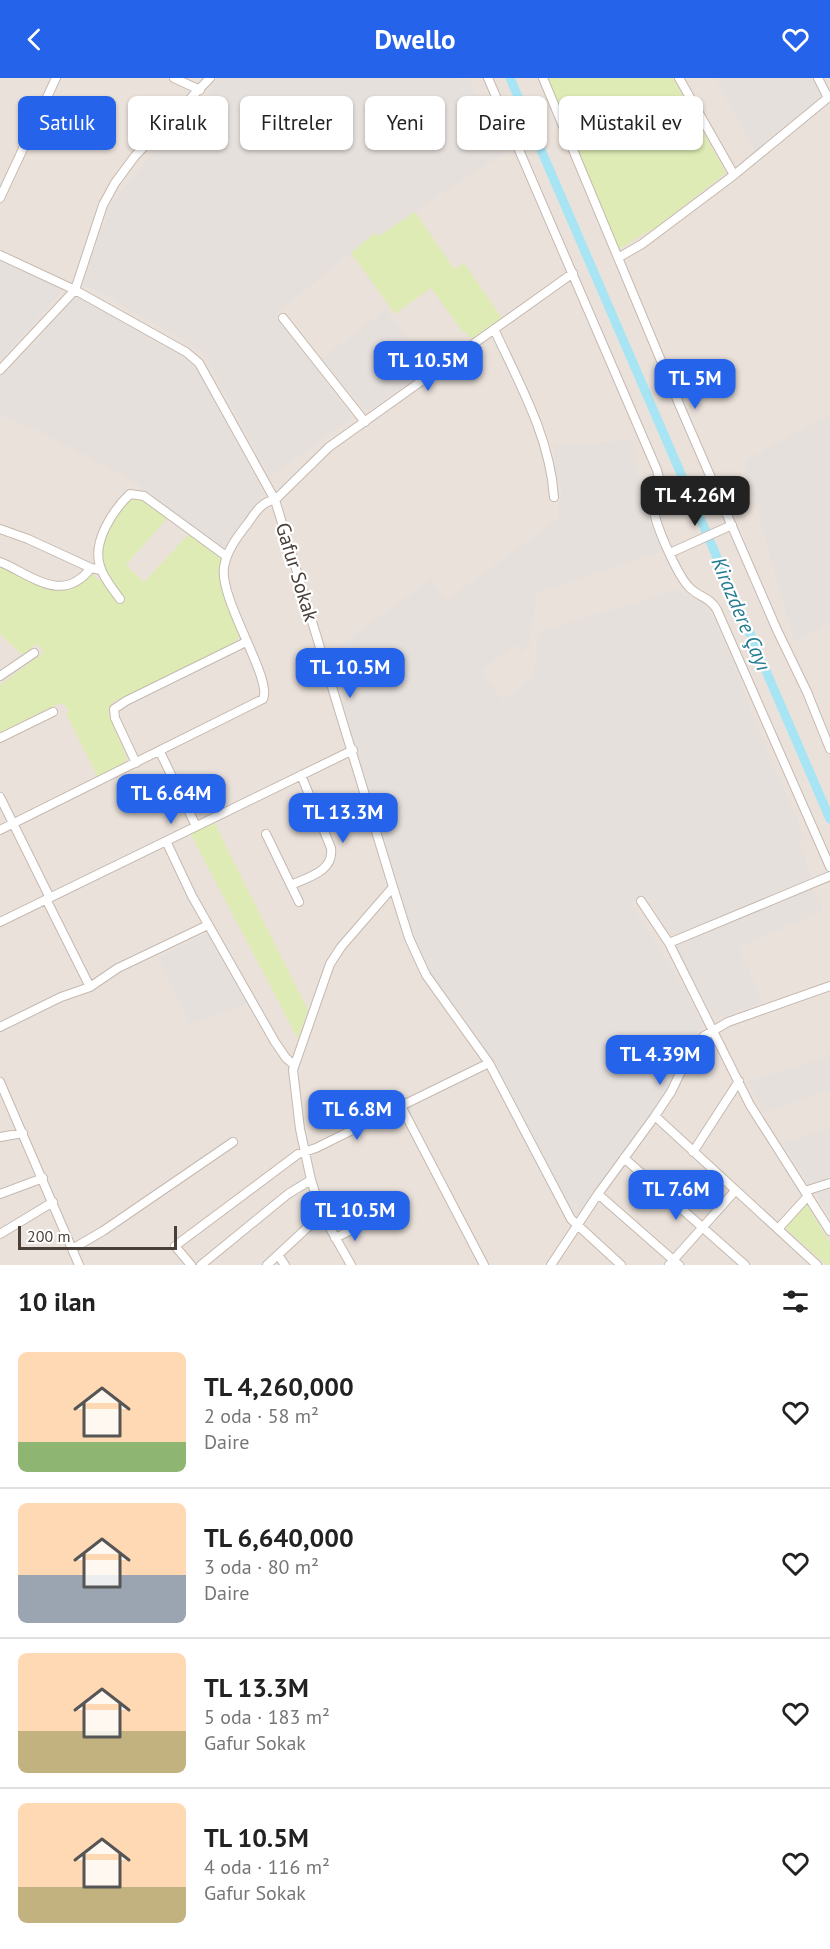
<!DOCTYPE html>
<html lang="tr">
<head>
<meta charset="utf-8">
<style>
	:root { --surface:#fff; --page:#f6f6f6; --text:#222; --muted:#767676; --line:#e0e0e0; --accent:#2563eb }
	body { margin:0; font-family:"PT Sans",sans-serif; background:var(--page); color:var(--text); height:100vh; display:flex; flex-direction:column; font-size:22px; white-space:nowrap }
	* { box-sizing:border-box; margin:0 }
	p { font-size:20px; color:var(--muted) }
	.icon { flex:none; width:33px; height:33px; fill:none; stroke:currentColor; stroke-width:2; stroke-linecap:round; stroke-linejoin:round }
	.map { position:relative; height:1187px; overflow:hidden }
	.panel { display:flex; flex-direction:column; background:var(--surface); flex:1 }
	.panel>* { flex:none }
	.hud { position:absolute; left:18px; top:18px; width:795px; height:54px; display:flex; gap:12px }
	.scale { position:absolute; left:18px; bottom:15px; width:159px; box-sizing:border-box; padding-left:6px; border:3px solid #4b4039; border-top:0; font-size:16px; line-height:21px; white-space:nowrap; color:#4b4039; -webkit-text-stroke:4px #fff; paint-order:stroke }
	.price { position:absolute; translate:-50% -51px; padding:0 14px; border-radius:12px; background:var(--accent); color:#fff; font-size:20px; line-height:39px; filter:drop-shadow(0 2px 3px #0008) }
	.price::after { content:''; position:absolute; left:50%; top:36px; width:18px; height:14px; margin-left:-9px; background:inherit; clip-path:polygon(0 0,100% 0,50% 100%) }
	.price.selected { background:#222; color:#fff }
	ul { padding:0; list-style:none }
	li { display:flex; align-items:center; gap:18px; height:150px; padding:0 18px }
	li+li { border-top:2px solid var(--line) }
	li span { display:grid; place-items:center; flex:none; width:168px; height:120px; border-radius:9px; color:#555 }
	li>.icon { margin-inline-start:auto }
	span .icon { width:72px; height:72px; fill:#fffc; stroke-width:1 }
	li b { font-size:26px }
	h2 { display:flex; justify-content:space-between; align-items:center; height:72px; padding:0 18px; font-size:26px }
	.tag { padding:0 21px; border-radius:9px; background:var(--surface); box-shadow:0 2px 4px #0004; font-size:21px; line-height:54px }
	.tag.selected { background:var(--accent); color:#fff }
	header { display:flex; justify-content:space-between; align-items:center; height:78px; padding:0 18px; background:var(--accent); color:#fff; font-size:27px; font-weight:700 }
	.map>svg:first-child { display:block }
	.residential { fill:#eae1da }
	.industrial { fill:#e6e0dd }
	.green { fill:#deebb4 }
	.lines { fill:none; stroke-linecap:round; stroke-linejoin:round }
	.river { stroke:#a7e5f4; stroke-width:9 }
	.minor-casing { stroke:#c5b9b0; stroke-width:10 }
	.minor { stroke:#fff; stroke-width:8 }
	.labels { text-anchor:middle; stroke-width:4.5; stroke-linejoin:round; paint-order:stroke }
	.street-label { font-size:20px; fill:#4b4039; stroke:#fff }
	.water-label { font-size:21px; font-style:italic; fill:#257c92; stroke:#fff }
</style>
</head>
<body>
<header><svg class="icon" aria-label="back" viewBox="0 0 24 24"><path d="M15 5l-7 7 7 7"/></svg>Dwello<svg class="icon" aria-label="heart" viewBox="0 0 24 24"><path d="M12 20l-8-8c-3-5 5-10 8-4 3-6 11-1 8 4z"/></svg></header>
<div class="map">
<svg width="830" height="1187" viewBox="0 0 830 1187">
	<rect width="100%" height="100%" fill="#f6f1ec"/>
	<path class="residential" d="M0,0H830V1187H0Z"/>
	<path class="industrial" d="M218,0H460L462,3L470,0L503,76L378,158L375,155L275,237L353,340L270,399L207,282L211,279L83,205L110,127L159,68L205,25Z
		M715,0H814L824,17L755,74Z
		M0,182L60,209L62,213L0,282Z
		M76,217L184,275L195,288L264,415L221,472L127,399L38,353L0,337V298L28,269L36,267L49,246Z
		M386,231L429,290L370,332H365L321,281Z
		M827,338L830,343V545L794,564L743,383Z
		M634,362L639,418L662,473L537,515L529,568L521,574L515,567L482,593L487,600L486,601L503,622L532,599L536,578L537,554L680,511L683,518L687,517L705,527L709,531L736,591L752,637L805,758L799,762L812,802L767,821L766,819L676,857H671L644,816L631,825L685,911L703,947L681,978L667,1013L577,1140L485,969L430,896L414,865L397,800L387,777L385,770L387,764L382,745L379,746L328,576L431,501L447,522L559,440L558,432L562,409L555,398L554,367Z
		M810,811L816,814L823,833L739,869L763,924L718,940L713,939L675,867Z
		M209,854L249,925L190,947L158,880Z
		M830,977V1012L764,1035L747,1004Z
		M830,1050V1102L810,1108L783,1065Z
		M830,1111V1140L815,1115Z"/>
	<path class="green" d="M545,0H673L726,95L658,148L619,171Z
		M415,134L454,191L464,185L502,240L471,261L465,253L463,254L431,210L395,236L351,175L375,155L379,158Z
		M134,416L169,438L126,487L144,504L190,455L223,480L220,504L240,559L227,570L113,624L109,634L110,639L127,680L123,688L98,700L66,636L69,632L63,626H58L0,655V607L44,574L37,566L22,577L0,556V486L49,511L61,512L92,495L98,502L102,500L119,526L124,523C118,511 107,499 102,486C95,463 115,428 134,416Z
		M214,744L308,932L298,961L190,755Z
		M805,1123L830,1165V1187H826L783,1148Z"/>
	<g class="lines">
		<path class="river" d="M510,0L830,741"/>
		<defs>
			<path id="minor" d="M174,0L200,12
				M488,0L657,392C663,409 651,425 656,442C661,458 678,498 689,509C698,519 710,519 717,532L830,789
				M543,0L682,333L777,552L807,614L830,671
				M679,0L734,97
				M818,0L828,20
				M0,120L56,0
				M0,177L75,212L186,274L199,285L275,422L393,809L341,869L330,886L293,992L300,1051L311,1102L322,1136L351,1187
				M618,180L642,166L734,97L830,18
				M283,240L365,344
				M494,251C519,305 550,359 554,419
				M0,292L75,212L103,127L115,105L135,78L210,0
				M0,451L28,461L91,490L101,492
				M670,475L732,447
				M0,484C32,497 62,527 91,490
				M120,521C113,511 103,500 100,488C92,464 113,432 130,416L144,418L226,478
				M0,598L34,575
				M0,660L53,634
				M160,674L196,748
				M136,685L115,640L114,631L126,623L246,564
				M0,719L50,820
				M0,752L263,621C273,601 219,522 224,489C227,472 237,459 248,445C255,435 262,423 275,422L329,369L573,195
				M266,756L299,824
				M166,763L192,818L275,964L286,980L294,987
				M291,807C309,799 334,793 331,770L301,697
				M393,809L409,860L426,897L489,985L401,1028L484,1187
				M46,821L90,909
				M641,823L669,865L750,1027L830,1153
				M0,844L353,672
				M669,865L830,798
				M0,949L61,919L90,909L118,890L208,847
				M489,985L571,1141L621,1187
				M0,1004L79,1187
				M655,1038L817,1187
				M0,1059L23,1055
				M693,1074L739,1003
				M624,1080L745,1187
				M805,1113L830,1105
				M0,1116L43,1100
				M598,1116L679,1187
				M778,1151L808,1118
				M0,1156L53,1124
				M335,1160L364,1146
				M72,1171L103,1153L233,1064
				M278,1177L285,1187
				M191,1187L175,1168L298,1076L316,1070L401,1028
				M201,1187L288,1116L311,1102
				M267,1187L322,1136
				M551,1187L598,1116L655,1038L671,1014L688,979L704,958L728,944L830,908
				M669,1187L735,1113"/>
		</defs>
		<use href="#minor" class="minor-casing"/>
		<use href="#minor" class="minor"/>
	</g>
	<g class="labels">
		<g class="street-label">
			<text transform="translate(297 494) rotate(73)" y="7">Gafur Sokak</text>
		</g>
		<g class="water-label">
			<text transform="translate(741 536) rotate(67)" y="7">Kirazdere Çayı</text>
		</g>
	</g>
</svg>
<div class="scale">200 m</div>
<b class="price" style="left:428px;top:314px">TL 10.5M</b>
<b class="price" style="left:695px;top:332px">TL 5M</b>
<b class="price selected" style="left:695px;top:449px">TL 4.26M</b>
<b class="price" style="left:350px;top:621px">TL 10.5M</b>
<b class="price" style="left:171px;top:747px">TL 6.64M</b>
<b class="price" style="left:343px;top:766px">TL 13.3M</b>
<b class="price" style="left:660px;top:1008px">TL 4.39M</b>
<b class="price" style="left:357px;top:1063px">TL 6.8M</b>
<b class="price" style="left:676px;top:1143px">TL 7.6M</b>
<b class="price" style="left:355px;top:1164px">TL 10.5M</b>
<div class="hud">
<a class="tag selected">Satılık</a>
<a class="tag">Kiralık</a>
<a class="tag">Filtreler</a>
<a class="tag">Yeni</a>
<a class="tag">Daire</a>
<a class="tag">Müstakil ev</a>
</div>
</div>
<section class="panel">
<h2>10 ilan<svg class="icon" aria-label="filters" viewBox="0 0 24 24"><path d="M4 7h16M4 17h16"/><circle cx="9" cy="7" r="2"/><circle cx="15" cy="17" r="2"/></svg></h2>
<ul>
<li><span style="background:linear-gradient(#ffd9b3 75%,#8fb573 0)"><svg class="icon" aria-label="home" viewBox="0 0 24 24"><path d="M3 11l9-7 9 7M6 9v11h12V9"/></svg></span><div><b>TL 4,260,000</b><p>2 oda · 58 m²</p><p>Daire</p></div><svg class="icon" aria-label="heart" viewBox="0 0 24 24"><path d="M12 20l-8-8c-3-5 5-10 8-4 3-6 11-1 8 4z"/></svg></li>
<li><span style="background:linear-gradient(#ffd9b3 60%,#9aa5b1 0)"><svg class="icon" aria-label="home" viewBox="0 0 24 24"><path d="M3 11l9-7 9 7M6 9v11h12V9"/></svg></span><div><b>TL 6,640,000</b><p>3 oda · 80 m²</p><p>Daire</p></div><svg class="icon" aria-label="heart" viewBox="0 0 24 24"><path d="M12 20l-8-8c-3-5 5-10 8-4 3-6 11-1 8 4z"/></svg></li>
<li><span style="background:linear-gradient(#ffd9b3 65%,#c2b280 0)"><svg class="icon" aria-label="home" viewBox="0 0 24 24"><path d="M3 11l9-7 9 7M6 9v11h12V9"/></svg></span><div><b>TL 13.3M</b><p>5 oda · 183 m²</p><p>Gafur Sokak</p></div><svg class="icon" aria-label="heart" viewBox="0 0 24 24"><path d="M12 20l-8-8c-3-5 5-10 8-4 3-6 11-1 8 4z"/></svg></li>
<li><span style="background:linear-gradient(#ffd9b3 70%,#c2b280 0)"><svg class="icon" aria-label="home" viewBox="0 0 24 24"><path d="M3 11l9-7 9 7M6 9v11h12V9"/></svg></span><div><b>TL 10.5M</b><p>4 oda · 116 m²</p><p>Gafur Sokak</p></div><svg class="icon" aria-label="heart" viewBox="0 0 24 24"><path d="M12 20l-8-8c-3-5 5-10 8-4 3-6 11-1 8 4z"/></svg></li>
</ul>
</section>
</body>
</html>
